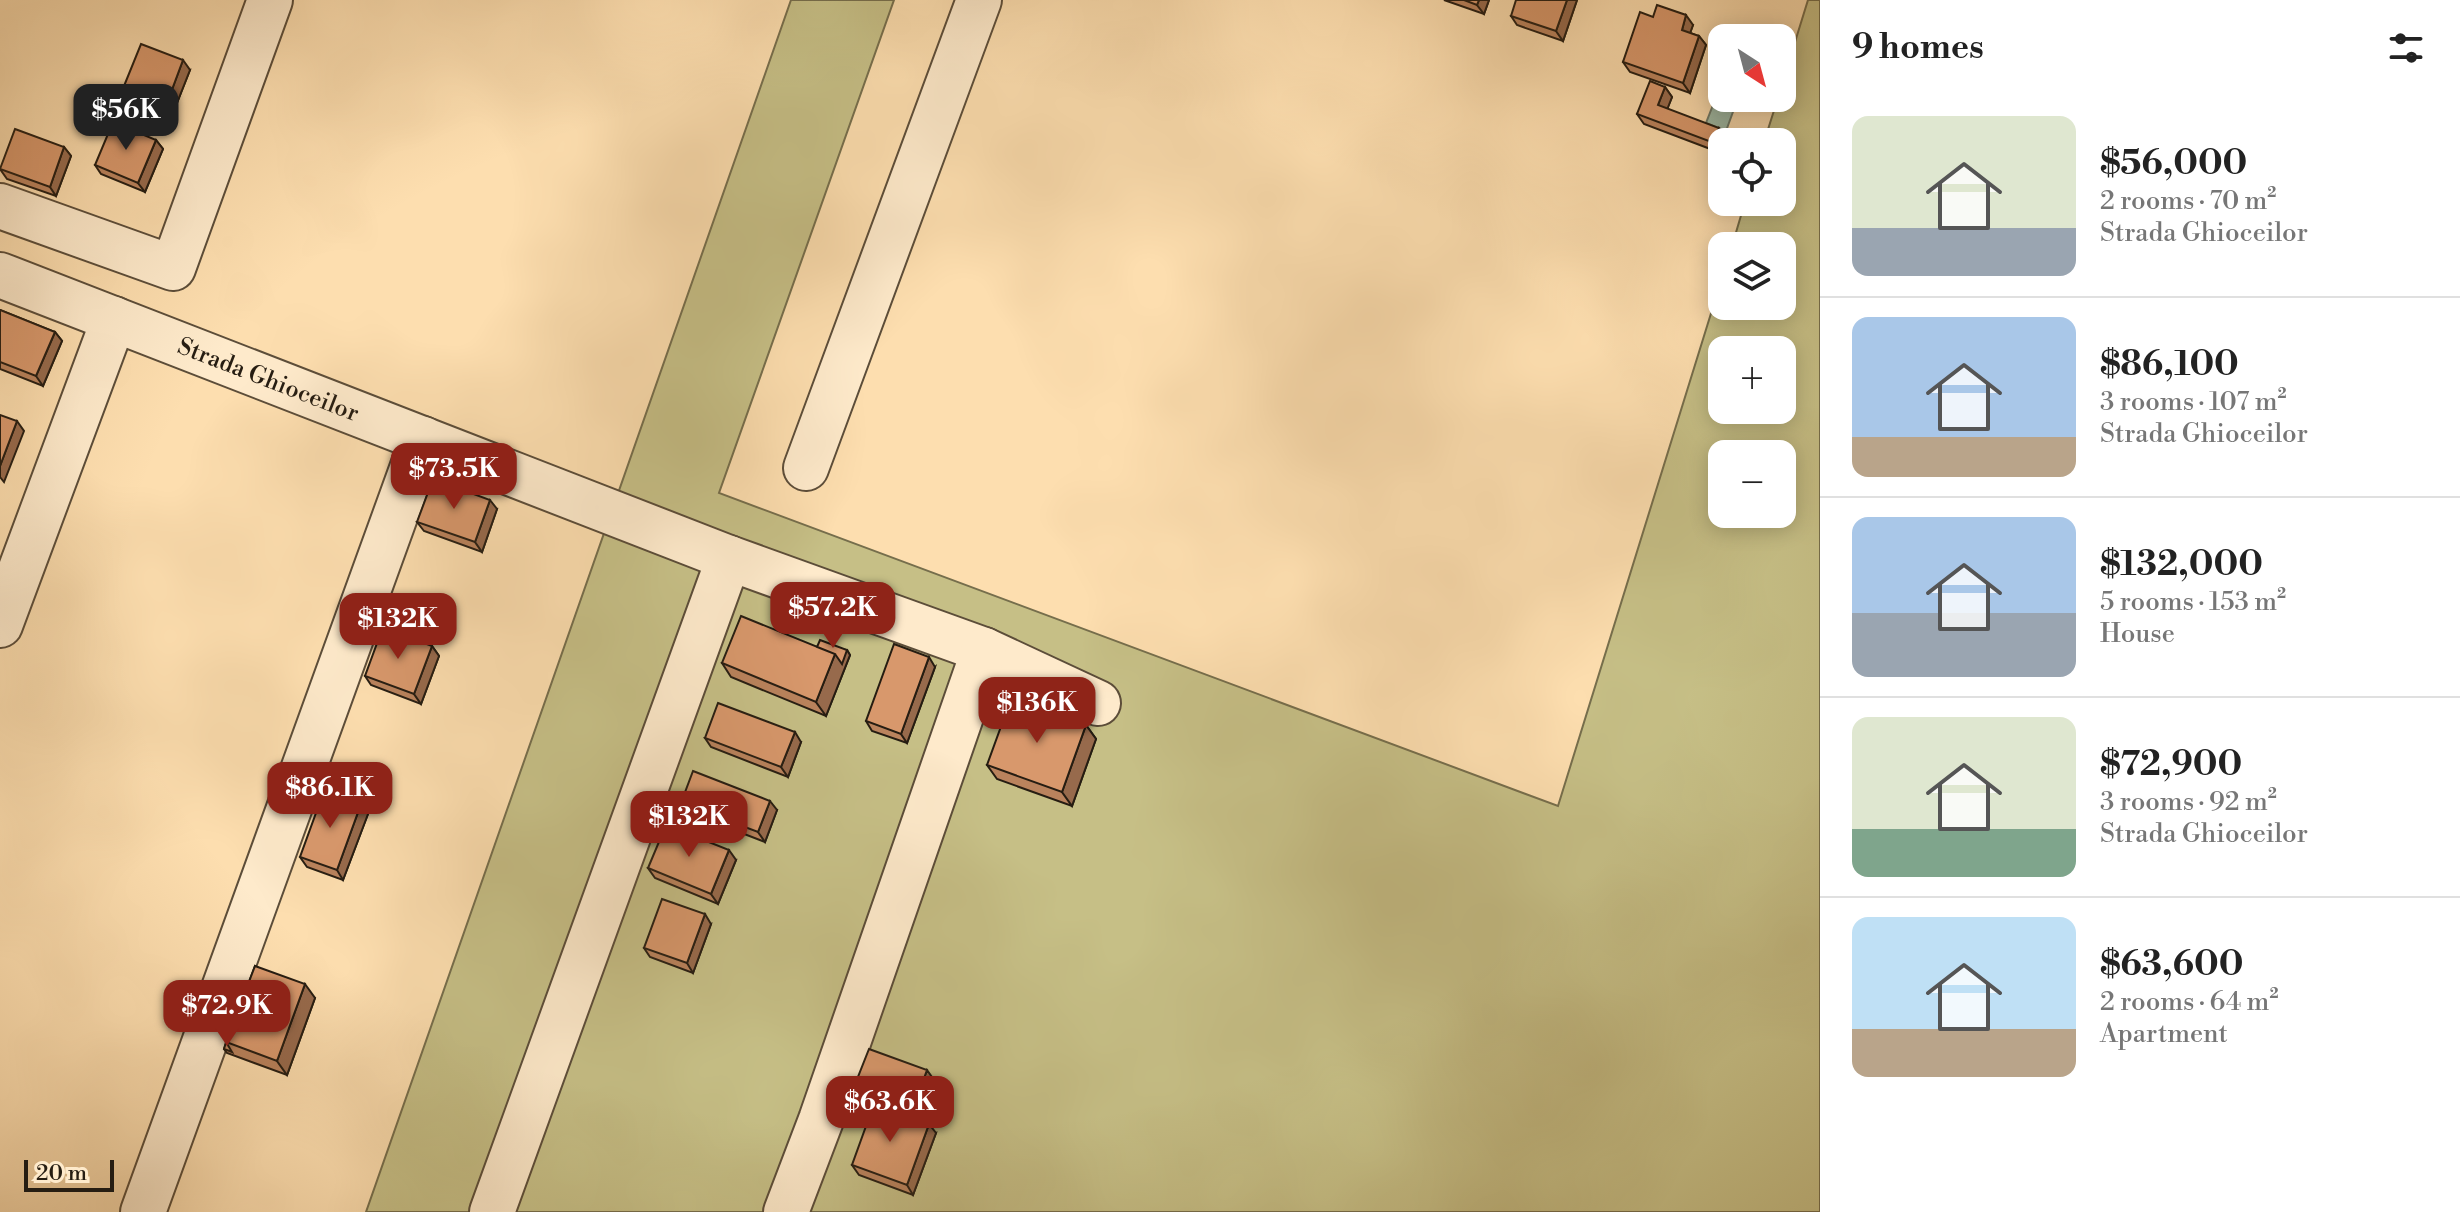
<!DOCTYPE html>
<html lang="en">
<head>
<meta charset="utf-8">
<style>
	:root { --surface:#fff; --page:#f2f2f2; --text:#222; --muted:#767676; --line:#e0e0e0; --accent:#8f2418 }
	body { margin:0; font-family:"Libre Bodoni",serif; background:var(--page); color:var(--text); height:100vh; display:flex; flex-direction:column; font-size:30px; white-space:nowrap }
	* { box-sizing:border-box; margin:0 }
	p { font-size:26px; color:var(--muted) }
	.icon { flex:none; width:44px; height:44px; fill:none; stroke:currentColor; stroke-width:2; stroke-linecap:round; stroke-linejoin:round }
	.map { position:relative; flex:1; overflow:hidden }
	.details { display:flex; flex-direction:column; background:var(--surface); width:640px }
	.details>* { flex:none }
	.needle { width:52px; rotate:144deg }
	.tools { position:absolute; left:1708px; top:24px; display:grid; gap:16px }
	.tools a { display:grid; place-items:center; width:88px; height:88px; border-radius:16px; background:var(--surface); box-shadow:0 4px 20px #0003; font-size:40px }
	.scale { position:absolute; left:24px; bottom:20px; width:90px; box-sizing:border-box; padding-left:8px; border:4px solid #261d12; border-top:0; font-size:22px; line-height:28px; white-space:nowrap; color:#261d12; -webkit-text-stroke:6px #feeacb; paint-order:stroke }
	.price { position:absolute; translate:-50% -68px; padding:0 18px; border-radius:16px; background:var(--accent); color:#fff; font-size:26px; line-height:52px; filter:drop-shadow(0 2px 4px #0008) }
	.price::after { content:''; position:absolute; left:50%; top:48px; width:24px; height:18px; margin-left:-12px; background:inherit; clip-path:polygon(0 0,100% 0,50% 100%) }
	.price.current { background:#222; color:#fff }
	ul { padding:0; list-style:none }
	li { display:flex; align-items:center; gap:24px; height:200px; padding:0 32px }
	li+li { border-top:2px solid var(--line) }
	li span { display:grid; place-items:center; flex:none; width:224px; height:160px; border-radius:16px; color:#555 }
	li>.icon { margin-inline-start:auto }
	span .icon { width:96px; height:96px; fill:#fffc; stroke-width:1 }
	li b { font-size:34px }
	h2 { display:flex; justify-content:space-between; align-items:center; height:96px; padding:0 32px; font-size:34px }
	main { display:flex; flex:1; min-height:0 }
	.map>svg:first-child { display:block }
	.green { fill:#c6bf86; stroke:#766e4c; stroke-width:2; fill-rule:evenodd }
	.water { fill:#a0bca8; stroke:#6f7c6c; stroke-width:2 }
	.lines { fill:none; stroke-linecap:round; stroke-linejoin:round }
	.minor-casing { stroke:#5c4d39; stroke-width:48 }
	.minor { stroke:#feeacb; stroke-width:44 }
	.wall { fill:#ba835d; stroke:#261d12; stroke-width:2 }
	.shaded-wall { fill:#976a4c; stroke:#261d12; stroke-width:2 }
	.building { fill:#d8986c; stroke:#261d12; stroke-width:2 }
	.labels { text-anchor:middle; stroke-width:8; stroke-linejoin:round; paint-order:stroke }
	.street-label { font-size:24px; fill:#261d12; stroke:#feeacb }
</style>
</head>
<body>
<main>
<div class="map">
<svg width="1820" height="1212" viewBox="0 0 1820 1212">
	<rect width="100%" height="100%" fill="#fddeaf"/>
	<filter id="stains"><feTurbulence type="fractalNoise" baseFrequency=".0025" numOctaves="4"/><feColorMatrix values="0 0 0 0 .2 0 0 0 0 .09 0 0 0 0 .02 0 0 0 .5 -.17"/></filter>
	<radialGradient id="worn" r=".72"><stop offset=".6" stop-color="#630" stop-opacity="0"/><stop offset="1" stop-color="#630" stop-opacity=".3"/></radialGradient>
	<path class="green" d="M791,0H894L719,493L1558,806L1722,278V306H1782V246H1732L1745,202H1782V142H1764L1778,98H1782V84L1808,0H1820V1212H366ZM1722,350H1782V410H1722ZM1722,454H1782V514H1722Z"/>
	<path class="water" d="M1722,82V98H1738L1726,131L1706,123Z"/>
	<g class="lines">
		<defs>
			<g id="minor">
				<path d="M0,206L173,268L270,0"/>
				<path id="s1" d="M0,275L729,558L984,650L1098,703"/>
				<path d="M806,468L979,0"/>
				<path d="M0,625L114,319"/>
				<path d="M143,1212L423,439"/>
				<path d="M492,1212L729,558"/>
				<path d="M786,1212L821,1120L984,650"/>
			</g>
		</defs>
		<use href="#minor" class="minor-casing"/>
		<use href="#minor" class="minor"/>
	</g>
	<path class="wall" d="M1444,0H1489L1484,14Z
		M1577,0L1563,41L1517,25L1511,16Z
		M1653,17L1693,25L1690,33L1699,36L1706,45L1690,93L1630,72L1623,62Z
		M190,70L173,113L130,96L124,86Z
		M1665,87L1672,97L1667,109L1726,138L1722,142L1721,153L1644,124L1637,114Z
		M156,140L163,149L145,192L101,174L95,165Z
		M64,147L71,156L56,196L7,179L0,169Z
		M0,310L55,332L62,341L43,386L0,369Z
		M497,509L482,552L424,531L417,522Z
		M432,646L439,656L421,704L371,685L365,676Z
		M817,647L847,650L850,655L826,716L731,677L722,663Z
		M935,667L907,743L872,731L866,721Z
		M1086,725L1096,739L1072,806L997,779L987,765Z
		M705,738L801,742L788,777L711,747Z
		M681,803L777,810L765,842L687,812Z
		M368,814L343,880L307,867L300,857Z
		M736,860L718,904L655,878L648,868Z
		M711,924L693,973L650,957L644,948Z
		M255,966L315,998L287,1075L227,1053L224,1049Z
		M934,1080L921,1113L863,1091L856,1082Z
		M936,1133L913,1195L859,1175L852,1165Z"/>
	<path class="shaded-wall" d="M1479,0H1489L1484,14L1477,5Z
		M1567,0H1577L1563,41L1556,31Z
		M1686,15L1693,25L1688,39L1682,30Z
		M1699,36L1706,45L1690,93L1683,83Z
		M183,60L190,70L173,113L167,103Z
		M1665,87L1672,97L1665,115L1658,105Z
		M1719,128L1726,138L1724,142H1722L1721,153L1714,143Z
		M156,140L163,149L145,192L138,183Z
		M64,147L71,156L56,196L50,187Z
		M55,332L62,341L43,386L36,376Z
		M17,421L24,431L4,482L0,477V466Z
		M490,500L497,509L482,552L475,542Z
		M432,646L439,656L421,704L414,694Z
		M847,650L850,655L826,716L816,702L835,654Z
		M929,657L935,667L907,743L901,734Z
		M1086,725L1096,739L1072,806L1062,792Z
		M795,732L801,742L788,777L781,767Z
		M770,801L777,810L765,842L758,832Z
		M361,804L368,814L343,880L337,870Z
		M729,850L736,860L718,904L711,894Z
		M705,914L711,924L693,973L687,963Z
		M305,984L315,998L287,1075L277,1061Z
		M927,1070L934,1080L921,1113L915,1103Z
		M929,1124L936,1133L913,1195L907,1185Z"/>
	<path class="building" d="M1464,0H1479L1477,5Z
		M1516,0H1567L1556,31L1511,16Z
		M1657,5L1686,15L1682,30L1699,36L1683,83L1623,62L1640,12L1653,17Z
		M141,44L183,60L167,103L124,86Z
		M1650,81L1665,87L1658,105L1719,128L1714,143L1637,114Z
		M113,122L156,140L138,183L95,165Z
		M15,129L64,147L50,187L0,169Z
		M0,310L55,332L36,376L0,362Z
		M0,415L17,421L0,466Z
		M433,479L490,500L475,542L417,522Z
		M741,616L835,654L816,702L722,663Z
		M383,627L432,646L414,694L365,676Z
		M820,640L847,650L842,664L835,654L817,647Z
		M894,644L929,657L901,734L866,721Z
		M1011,699L1086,725L1062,792L987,765Z
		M718,703L795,732L781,767L705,738Z
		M693,771L770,801L758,832L681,803Z
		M324,791L361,804L337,870L300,857Z
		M666,825L729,850L711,894L648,868Z
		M662,899L705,914L687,963L644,948Z
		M255,966L305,984L277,1061L226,1042Z
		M226,1042L232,1052L224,1049Z
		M869,1049L927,1070L915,1103L856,1082Z
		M874,1104L929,1124L907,1185L852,1165Z"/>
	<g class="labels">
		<g class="street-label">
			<text dy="8" stroke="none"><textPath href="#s1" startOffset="288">Strada Ghioceilor</textPath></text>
		</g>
	</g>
	<rect width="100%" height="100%" filter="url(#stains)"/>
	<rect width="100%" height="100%" fill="url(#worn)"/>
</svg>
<div class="tools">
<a><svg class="needle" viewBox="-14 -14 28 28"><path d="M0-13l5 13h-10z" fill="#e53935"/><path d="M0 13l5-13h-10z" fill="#767676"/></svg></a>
<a><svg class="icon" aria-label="locate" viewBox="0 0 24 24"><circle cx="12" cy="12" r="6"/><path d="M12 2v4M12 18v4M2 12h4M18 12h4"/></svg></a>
<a><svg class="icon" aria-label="layers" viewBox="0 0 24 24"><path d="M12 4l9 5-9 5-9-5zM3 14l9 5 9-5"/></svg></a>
<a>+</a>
<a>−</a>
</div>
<div class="scale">20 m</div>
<b class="price current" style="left:126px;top:152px">$56K</b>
<b class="price" style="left:454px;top:511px">$73.5K</b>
<b class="price" style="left:833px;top:650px">$57.2K</b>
<b class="price" style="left:398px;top:661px">$132K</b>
<b class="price" style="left:1037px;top:745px">$136K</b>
<b class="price" style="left:330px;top:830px">$86.1K</b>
<b class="price" style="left:689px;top:859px">$132K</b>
<b class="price" style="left:227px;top:1048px">$72.9K</b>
<b class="price" style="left:890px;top:1144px">$63.6K</b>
</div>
<section class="details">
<h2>9 homes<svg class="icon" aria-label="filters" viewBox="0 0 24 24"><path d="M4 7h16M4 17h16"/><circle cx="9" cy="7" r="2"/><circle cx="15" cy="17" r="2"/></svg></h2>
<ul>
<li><span style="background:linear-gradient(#dfe7d0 70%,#9aa5b1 0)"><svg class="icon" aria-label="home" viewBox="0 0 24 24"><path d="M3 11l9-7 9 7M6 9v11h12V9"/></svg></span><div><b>$56,000</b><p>2 rooms · 70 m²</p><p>Strada Ghioceilor</p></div></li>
<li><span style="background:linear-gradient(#a9c7e8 75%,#b9a48a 0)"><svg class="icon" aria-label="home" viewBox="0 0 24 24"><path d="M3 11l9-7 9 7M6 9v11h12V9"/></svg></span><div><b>$86,100</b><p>3 rooms · 107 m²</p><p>Strada Ghioceilor</p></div></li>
<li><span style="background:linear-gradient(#a9c7e8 60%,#9aa5b1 0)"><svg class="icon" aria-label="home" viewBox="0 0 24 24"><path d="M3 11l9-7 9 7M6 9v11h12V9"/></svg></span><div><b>$132,000</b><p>5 rooms · 153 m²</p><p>House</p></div></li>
<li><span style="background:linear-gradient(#dfe7d0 70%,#7fa58c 0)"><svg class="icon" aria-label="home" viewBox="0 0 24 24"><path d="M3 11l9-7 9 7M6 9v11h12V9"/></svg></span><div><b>$72,900</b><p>3 rooms · 92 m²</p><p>Strada Ghioceilor</p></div></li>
<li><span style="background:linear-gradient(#bfe0f5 70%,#b9a48a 0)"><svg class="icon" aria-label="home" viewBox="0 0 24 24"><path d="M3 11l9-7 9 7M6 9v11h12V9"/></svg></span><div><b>$63,600</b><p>2 rooms · 64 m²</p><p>Apartment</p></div></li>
</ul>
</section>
</main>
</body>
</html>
